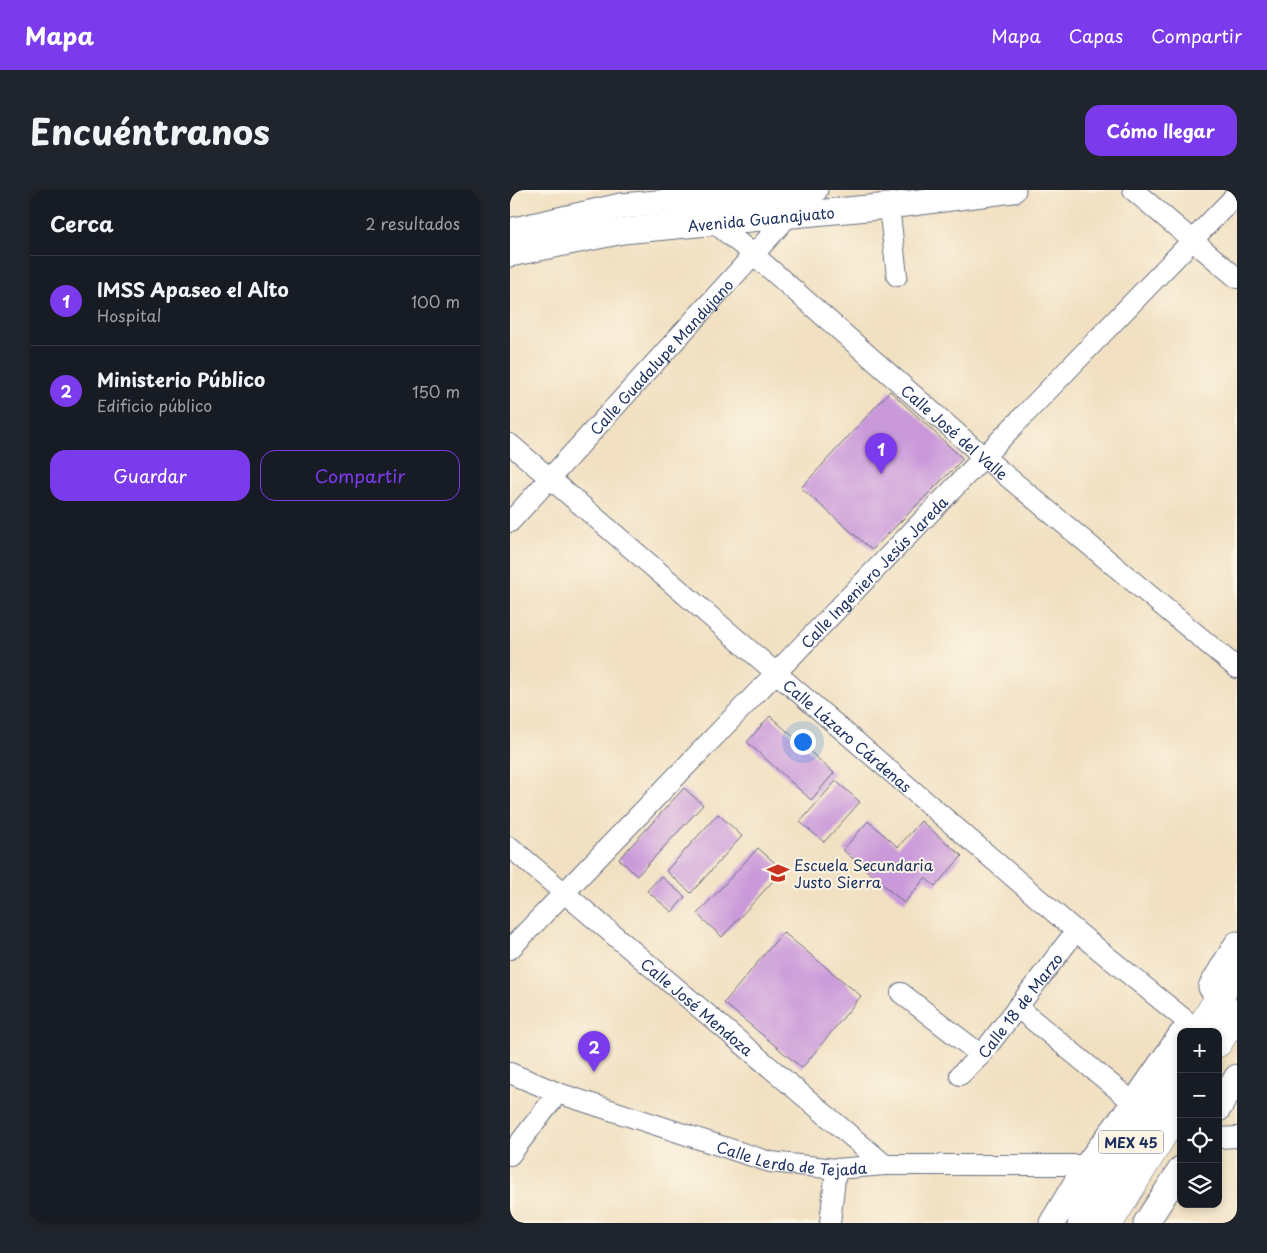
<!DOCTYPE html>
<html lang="es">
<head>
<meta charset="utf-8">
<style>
  body { margin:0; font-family:"Playpen Sans",sans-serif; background:#20242c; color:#f1f3f6 }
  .controls { position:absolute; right:15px; bottom:15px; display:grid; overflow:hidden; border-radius:10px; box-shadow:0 2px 8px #0003 }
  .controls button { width:45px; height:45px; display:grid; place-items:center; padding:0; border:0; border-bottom:1px solid #363941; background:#171b24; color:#f1f3f6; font:25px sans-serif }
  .you { position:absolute; left:292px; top:551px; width:18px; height:18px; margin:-12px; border:4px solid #fff; border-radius:50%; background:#1a73e8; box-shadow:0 0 0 8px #1a73e833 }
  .badge { display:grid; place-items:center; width:32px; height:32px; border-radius:50%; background:#7c3aed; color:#fff; font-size:16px; font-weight:700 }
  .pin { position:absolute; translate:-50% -41px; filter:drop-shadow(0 1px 2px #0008) }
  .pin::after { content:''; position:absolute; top:26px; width:18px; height:15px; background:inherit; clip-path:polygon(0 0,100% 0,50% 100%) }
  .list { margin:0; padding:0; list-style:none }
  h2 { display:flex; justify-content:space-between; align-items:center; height:65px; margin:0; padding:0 20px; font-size:21px }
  h2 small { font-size:16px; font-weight:400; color:#9ea1a6 }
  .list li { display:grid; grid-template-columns:32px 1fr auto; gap:15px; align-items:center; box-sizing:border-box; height:90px; padding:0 20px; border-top:1px solid #363941 }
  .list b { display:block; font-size:19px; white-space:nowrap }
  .list p { margin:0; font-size:16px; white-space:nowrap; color:#9ea1a6 }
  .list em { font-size:16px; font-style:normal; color:#9ea1a6 }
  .actions { display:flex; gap:10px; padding:15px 20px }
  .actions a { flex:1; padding:11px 0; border:1px solid #7c3aed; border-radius:15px; text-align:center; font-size:18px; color:#7c3aed }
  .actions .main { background:#7c3aed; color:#fff }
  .icon { flex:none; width:28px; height:28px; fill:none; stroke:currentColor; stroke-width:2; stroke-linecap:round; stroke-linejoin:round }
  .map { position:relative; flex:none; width:727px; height:1033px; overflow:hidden; border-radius:15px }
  header { display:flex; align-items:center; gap:30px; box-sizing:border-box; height:70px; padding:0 25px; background:#7c3aed; color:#fff }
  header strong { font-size:24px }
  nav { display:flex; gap:28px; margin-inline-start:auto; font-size:18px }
  .intro { display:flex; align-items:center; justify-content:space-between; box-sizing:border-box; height:120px; padding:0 30px }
  h1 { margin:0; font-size:35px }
  .button { padding:12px 22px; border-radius:15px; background:#7c3aed; color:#fff; font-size:18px; font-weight:700 }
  main { display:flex; gap:30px; padding:0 30px }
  aside { flex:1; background:#171b24; border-radius:15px; box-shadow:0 2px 8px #0003 }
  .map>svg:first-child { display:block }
  .building { fill:#ca99da }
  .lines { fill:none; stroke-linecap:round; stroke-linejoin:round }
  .minor-casing { stroke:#666d81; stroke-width:22 }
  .tertiary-casing { stroke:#666d81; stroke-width:27 }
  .trunk-casing { stroke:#666d81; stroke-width:29 }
  .minor { stroke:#fff; stroke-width:20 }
  .tertiary { stroke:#fff; stroke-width:25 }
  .trunk { stroke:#fff; stroke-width:28 }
  .labels { text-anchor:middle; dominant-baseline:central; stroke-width:4; stroke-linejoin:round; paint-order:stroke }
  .shield { fill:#fcf5e5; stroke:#5e6a86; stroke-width:1 }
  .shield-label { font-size:14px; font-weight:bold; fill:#1b2f5e }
  .street-label { font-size:15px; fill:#1b2f5e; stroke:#fcf5e5 }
  .poi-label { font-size:15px; fill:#1b2f5e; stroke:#fcf5e5; text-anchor:start }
</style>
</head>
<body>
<header>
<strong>Mapa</strong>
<nav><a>Mapa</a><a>Capas</a><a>Compartir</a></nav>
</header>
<div class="intro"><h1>Encuéntranos</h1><a class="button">Cómo llegar</a></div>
<main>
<aside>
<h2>Cerca<small>2 resultados</small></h2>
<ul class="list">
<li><span class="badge">1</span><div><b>IMSS Apaseo el Alto</b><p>Hospital</p></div><em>100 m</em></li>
<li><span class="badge">2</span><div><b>Ministerio Público</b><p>Edificio público</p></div><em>150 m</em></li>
</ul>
<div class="actions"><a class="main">Guardar</a><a>Compartir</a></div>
</aside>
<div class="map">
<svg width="727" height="1033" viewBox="0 0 727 1033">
  <rect width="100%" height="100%" fill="#fcf5e5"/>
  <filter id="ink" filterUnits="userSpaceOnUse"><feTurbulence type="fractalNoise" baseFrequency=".02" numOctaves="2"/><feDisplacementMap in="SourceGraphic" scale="10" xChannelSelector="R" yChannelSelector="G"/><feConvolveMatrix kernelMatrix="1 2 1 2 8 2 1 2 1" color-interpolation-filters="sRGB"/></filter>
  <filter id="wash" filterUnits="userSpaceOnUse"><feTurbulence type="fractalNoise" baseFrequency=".0096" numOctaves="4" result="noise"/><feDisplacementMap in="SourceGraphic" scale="20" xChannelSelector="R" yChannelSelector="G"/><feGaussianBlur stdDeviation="1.12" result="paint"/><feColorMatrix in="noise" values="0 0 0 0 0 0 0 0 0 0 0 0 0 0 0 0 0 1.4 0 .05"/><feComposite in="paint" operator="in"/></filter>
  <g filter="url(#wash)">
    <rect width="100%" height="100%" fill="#f1e0c1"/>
    <g id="blocks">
      <!-- building -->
      <path class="building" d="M380,201L453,269L362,360L291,298Z
        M260,526L324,583L301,610L237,552Z
        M326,591L350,612L314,652L290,632Z
        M174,598L193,615L127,686L109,669Z
        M208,624L232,646L181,703L156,681Z
        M358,631L388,657L411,631L452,666L425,696L415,688L394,713L333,660Z
        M248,658L273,680L212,747L187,724Z
        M151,686L175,707L162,722L137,701Z
        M273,742L351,806L292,878L214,813Z"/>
    </g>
  </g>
  <g filter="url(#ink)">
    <use href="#blocks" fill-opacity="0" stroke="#666d81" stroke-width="1"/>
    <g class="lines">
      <!-- minor casing -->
      <g class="minor-casing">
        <g id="minor">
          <path d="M623,0L727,88"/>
          <path d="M379,16L387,86"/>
          <path id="s1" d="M197,27L243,64L475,268L727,478"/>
          <path id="s2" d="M0,254L566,741L679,833"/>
          <path id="s3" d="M0,332L285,19"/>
          <path id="s4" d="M0,657L375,975"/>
          <path id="s5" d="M0,759L727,4"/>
          <path d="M391,803L471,865"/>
          <path d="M507,817L624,913"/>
          <path id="s6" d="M0,883L48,903L260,972L326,979L375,975H577"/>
          <path id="s7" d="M450,885L471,865L566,741"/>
          <path d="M708,948L727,947"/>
          <path d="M0,965L48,903"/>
          <path d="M320,1033L326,979"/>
        </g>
      </g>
      <!-- tertiary casing -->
      <g class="tertiary-casing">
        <g id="tertiary">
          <path d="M0,41L111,16L305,0"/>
          <path id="s8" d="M0,64L113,41L379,16L503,0"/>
          <path d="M701,797L727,754"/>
          <path d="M708,919L727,887"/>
          <path d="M542,1033L577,975L624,913L671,845"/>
          <path d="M636,1033L671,979"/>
        </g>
      </g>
      <!-- trunk casing -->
      <g class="trunk-casing">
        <path id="trunk" d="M688,842L727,778
          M708,853L727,823
          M572,1033L671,870
          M599,1033L671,915"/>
      </g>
      <!-- minor -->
      <use href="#minor" class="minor"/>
      <!-- tertiary -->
      <use href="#tertiary" class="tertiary"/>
      <!-- trunk -->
      <use href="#trunk" class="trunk"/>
    </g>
  </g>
  <!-- icons -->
  <defs>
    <g id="school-bare" transform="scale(1.725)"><path d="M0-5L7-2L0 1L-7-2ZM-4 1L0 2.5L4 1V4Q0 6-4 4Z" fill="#c8321e" stroke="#fcf5e5" stroke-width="2.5" paint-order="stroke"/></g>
  </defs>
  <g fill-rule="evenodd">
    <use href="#school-bare" x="268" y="683"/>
  </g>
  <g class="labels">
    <!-- shield labels -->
    <rect class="shield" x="588.5" y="940.5" width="65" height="23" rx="4"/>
    <g class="shield-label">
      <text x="621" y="952">MEX 45</text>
    </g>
    <!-- street labels -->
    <g class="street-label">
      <text stroke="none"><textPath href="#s8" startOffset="254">Avenida Guanajuato</textPath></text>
      <text stroke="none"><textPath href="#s3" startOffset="224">Calle Guadalupe Mandujano</textPath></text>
      <text stroke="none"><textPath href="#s1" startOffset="328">Calle José del Valle</textPath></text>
      <text stroke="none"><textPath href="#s5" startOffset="524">Calle Ingeniero Jesús Jareda</textPath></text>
      <text stroke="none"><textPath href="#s2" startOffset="446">Calle Lázaro Cárdenas</textPath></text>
      <text stroke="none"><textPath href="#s7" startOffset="92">Calle 18 de Marzo</textPath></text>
      <text stroke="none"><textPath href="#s4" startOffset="246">Calle José Mendoza</textPath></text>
      <text stroke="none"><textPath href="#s6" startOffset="296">Calle Lerdo de Tejada</textPath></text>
    </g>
    <!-- poi labels -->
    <g class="poi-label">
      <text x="284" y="674">Escuela Secundaria<tspan x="284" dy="17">Justo Sierra</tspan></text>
    </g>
  </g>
</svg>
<div class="controls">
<button>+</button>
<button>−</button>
<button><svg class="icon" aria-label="locate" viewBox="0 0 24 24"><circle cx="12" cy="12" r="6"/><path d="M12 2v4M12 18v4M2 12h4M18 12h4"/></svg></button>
<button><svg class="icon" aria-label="layers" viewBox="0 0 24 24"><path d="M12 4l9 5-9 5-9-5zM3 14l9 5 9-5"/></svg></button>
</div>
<div class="you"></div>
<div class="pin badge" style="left:371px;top:284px">1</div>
<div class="pin badge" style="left:84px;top:882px">2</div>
</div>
</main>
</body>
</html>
